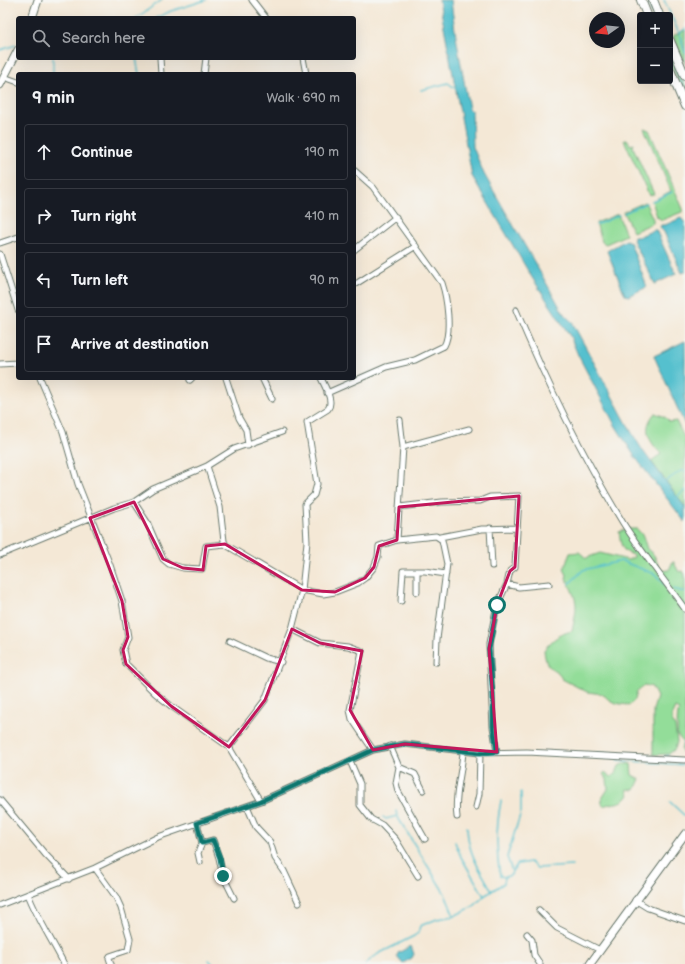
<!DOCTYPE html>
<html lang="en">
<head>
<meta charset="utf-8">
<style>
  body { margin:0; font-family:"Balsamiq Sans",sans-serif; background:#242831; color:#f1f3f6 }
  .controls { position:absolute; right:12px; top:12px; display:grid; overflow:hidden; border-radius:4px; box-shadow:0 4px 16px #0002 }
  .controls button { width:36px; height:36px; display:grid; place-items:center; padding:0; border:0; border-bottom:1px solid #363941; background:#171b24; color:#f1f3f6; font:20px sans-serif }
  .compass { position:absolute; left:589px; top:12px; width:36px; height:36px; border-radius:50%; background:#171b24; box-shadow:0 4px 16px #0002; rotate:255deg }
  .stop { position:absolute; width:12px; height:12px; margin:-9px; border:3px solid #0f766e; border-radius:50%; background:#fff }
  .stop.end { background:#0f766e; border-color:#fff; box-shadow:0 1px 4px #0008 }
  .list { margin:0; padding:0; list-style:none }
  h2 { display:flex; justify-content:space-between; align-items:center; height:52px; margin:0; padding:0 16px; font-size:17px }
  h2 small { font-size:13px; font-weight:400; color:#9ea1a6 }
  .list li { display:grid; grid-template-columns:26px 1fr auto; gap:12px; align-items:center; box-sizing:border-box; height:56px; margin:0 8px 8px; padding:0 8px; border:1px solid #363941; border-radius:4px }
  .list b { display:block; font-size:15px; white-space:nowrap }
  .list em { font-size:13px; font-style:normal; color:#9ea1a6 }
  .icon { flex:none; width:22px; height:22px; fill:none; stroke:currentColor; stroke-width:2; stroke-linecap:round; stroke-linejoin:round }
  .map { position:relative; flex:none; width:685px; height:964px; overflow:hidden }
  .search { position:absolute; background:#171b24; box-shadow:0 4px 16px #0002; left:16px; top:16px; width:340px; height:44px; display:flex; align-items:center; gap:10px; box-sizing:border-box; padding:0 14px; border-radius:4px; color:#9ea1a6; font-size:15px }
  .panel { position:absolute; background:#171b24; box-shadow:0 4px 16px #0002; left:16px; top:72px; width:340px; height:308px; border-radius:4px }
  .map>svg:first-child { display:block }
  .green { fill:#93dd99; stroke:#598d66 }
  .water { fill:#54c0ce; stroke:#3a7e81 }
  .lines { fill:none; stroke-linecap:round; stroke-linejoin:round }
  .stream { stroke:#54c0ce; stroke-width:1.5 }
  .minor-casing { stroke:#6a796d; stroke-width:7 }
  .major-casing { stroke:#6a796d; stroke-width:9 }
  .highway-casing { stroke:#6a796d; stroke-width:10 }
  .minor { stroke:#fff; stroke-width:5 }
  .major { stroke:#fff; stroke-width:7 }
  .highway { stroke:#fff; stroke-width:8 }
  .route { stroke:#0f766e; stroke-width:5 }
  .marked { fill:none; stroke:#c2185b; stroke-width:3; stroke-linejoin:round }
</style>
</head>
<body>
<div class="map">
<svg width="685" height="964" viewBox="0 0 685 964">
  <rect width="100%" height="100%" fill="#f6f6f2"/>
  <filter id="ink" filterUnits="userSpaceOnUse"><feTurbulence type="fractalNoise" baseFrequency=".025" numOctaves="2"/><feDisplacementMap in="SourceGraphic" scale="8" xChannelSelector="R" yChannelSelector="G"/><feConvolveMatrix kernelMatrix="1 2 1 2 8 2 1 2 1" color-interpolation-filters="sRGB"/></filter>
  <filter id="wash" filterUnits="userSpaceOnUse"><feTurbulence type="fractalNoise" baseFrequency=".012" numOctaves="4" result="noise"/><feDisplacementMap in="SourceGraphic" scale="16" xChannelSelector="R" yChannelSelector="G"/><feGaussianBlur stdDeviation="0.9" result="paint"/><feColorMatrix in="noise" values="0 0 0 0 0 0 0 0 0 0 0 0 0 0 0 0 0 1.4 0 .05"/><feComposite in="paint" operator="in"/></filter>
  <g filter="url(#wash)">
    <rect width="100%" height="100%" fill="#f4e8d6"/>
    <!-- green -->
    <path class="green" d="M685,30V64L673,36Z
      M670,50L685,85V98L670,63Z
      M644,128L649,130L683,209L682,212L662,220L657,217L652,201L671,191Z
      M624,140H628L630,145L634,144L633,147L654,194L649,195Z
      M645,202L653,219V223L633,232L623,212Z
      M618,214L626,235L606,244L602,242L596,223Z
      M655,413L665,417L670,422L676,421L685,439V507L651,461L661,454C649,441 641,429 655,413Z
      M627,529H637L643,536L647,549L654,555L659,567L663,571L669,570L673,561L679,572L683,571L685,575V757L681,750L683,742L677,735C678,726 676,718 679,710L675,708L672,715V721L675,726L677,742L675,749L669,754L653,755V710L657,697L652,687L645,685L637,691L635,700L629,705C618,704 610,703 603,694L587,692L562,679L557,671C546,668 545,659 544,650C553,639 559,634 572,631C578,604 578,602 566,578L567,575L564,569L570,553L579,552L586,558L600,553L628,560L634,557V555C621,552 621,545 619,532Z
      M625,763L631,764L632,775L640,779L635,790L627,789L629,795C623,805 613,802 603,806L601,800L608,789L607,779L603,774L605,772L611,777L616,773L619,766Z"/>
    <!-- water -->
    <path class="water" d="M439,0H451C455,37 463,73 469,109L472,111L473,147L484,174L564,314L572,322L632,433L643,451L685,507V522L635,457L615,425L578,355L570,336L531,276L472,176Z
      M681,218L685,223V272L682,273L664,232L660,228L661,225H665Z
      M654,230H656L676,274L655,284L633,240L634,237H638Z
      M626,240L630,242L647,287L628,296L625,295L607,251Z
      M685,341V425L654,356Z
      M411,946L414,954L412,958L403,963L397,956L398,953Z"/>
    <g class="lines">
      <!-- stream -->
      <path class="stream" d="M647,0L653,15
        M664,0L679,33L685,53
        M136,18L162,0
        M156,18L171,11L206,0
        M679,33L685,29
        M0,50L16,45
        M670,55L685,91
        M136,58L139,74
        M53,74V58
        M421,90L448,83L456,89
        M652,201L672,192
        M624,213L646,203
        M596,225L619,215
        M666,481L682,470L685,472
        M676,498L685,490
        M569,584L583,570L621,561L655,574L664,584
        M673,589L685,592
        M683,742L685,754
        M598,753L632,755
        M636,755H644
        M664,757L668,756
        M617,760L685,765
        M501,801C496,826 496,852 500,876L505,877
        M670,802L685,816
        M396,811L397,816L445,894L454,916
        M383,817L386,819L397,816
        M467,827C468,854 479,868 492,891
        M455,842L461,857L484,896
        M512,871L507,857L521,812V792
        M209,960L213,964
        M365,964L378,954L414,936L418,933L420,926L437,919L454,916L474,906L484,896L504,883L505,877L511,875L512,871L518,864L530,862L537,868L572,866"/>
    </g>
  </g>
  <g filter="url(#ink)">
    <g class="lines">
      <!-- minor casing -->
      <g class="minor-casing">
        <path id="minor" d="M252,0L266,18
          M160,58L161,74
          M303,58L306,74
          M204,74L206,58
          M4,77L18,82
          M0,243L18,237
          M354,250L396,217
          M0,254L18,310
          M354,285L416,246
          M516,310C547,383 582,455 623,523C642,553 665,581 685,609
          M0,364L18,363
          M40,378L63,432L78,484L110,565L122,601L128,637L123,650L126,664L155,693L171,706L229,747L261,801
          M226,378L239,418L246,430L248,445
          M262,378L272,399
          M190,380L192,378
          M327,393L386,367L415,360L444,346C452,332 447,298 442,283L373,187L354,170
          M403,447L469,429
          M207,466L234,449L282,432
          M134,502L147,522L163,559L169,564L183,568L202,569L206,546L225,544
          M399,507L442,502L480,501L490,497L519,496L515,567L510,571L507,584L497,605L489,644L493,727L497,752
          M490,528L492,566
          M440,537L482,529L516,528
          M397,540L436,536L442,540L447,564L437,639L436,662
          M0,555L114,508L134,502L153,489L207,466L220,507L224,541L226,545L302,590L323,594L335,592L358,583L365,578L374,567L378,557L379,546L397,540L403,447L400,420
          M507,584L519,587L549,584
          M417,592V571
          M401,601L403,571H425L446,574
          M292,629L320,643L348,646L362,651L350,710L352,719L373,750
          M230,641L266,658L281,662
          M390,746L399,767L415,774L423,790
          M229,747L265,700L292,629L302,590L307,542L305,504L314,495L317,484L307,422L328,409C334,401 325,387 321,378
          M350,761L360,784V805L371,819L382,825L396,840L418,876
          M399,767L396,783L398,791L425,839
          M0,800L45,854L69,879
          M247,806L256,827L270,842L275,858L284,871L299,903
          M476,807L479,794L480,753
          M457,817C454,795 462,773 463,751
          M197,823L202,843L213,840L219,858L223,876L234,898
          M200,862L198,853L202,843
          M95,868L116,897L121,908L130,939L128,950L110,956L109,958L111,964
          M28,894C37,918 52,940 64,964
          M635,900L648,908L685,921
          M0,905L95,868L158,837L261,801L373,750L405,744L480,753L527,752L685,760
          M539,910L557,928L600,950
          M527,934L532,940L534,955L540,964"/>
      </g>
      <!-- major casing -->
      <g class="major-casing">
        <path id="major" d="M32,18L38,0
          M0,85L18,50
          M590,964L685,834"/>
      </g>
      <!-- highway casing -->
      <g class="highway-casing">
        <path id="highway" d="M641,0L647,15
          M653,0L659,15
          M670,41L685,76
          M670,70L685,106"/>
      </g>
      <!-- minor -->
      <use href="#minor" class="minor"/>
      <!-- major -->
      <use href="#major" class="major"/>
      <!-- highway -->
      <use href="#highway" class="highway"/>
    </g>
  </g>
  <g class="lines" filter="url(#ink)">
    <!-- route -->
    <path class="route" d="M223,876L220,858L213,840L202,843L197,823L261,801L373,750L405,744L480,753L497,752L493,726V695L489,649L497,605"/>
  </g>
  <!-- marked area -->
  <path class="marked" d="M519,496L515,567L510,571L497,605L489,649L497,752L405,744L373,750L350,710L362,651L320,643L292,629L265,700L229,747L171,706L126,664L123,650L128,637L122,601L90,518L134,502L163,559L183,568L203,570L206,546L225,544L302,590L335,592L365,578L374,567L379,546L397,540L399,507Z"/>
</svg>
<div class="controls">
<button>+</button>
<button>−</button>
</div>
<svg class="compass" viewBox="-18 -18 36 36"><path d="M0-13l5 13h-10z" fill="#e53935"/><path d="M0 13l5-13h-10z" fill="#9ea1a6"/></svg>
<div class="stop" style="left:497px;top:605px"></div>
<div class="stop end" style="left:223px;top:876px"></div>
<div class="search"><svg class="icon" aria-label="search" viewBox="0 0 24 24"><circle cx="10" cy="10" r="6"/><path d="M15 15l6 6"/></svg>Search here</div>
<section class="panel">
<h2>9 min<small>Walk · 690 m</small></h2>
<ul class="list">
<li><svg class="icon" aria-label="ahead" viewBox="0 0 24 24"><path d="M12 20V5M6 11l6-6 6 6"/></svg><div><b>Continue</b></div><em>190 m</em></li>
<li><svg class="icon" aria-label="right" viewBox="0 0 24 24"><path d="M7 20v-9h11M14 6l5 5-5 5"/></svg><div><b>Turn right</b></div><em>410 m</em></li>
<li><svg class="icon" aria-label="left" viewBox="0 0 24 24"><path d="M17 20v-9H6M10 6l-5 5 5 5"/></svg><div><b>Turn left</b></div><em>90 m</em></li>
<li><svg class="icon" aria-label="arrive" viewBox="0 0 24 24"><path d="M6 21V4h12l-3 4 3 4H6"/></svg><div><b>Arrive at destination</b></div></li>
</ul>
</section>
</div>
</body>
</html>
